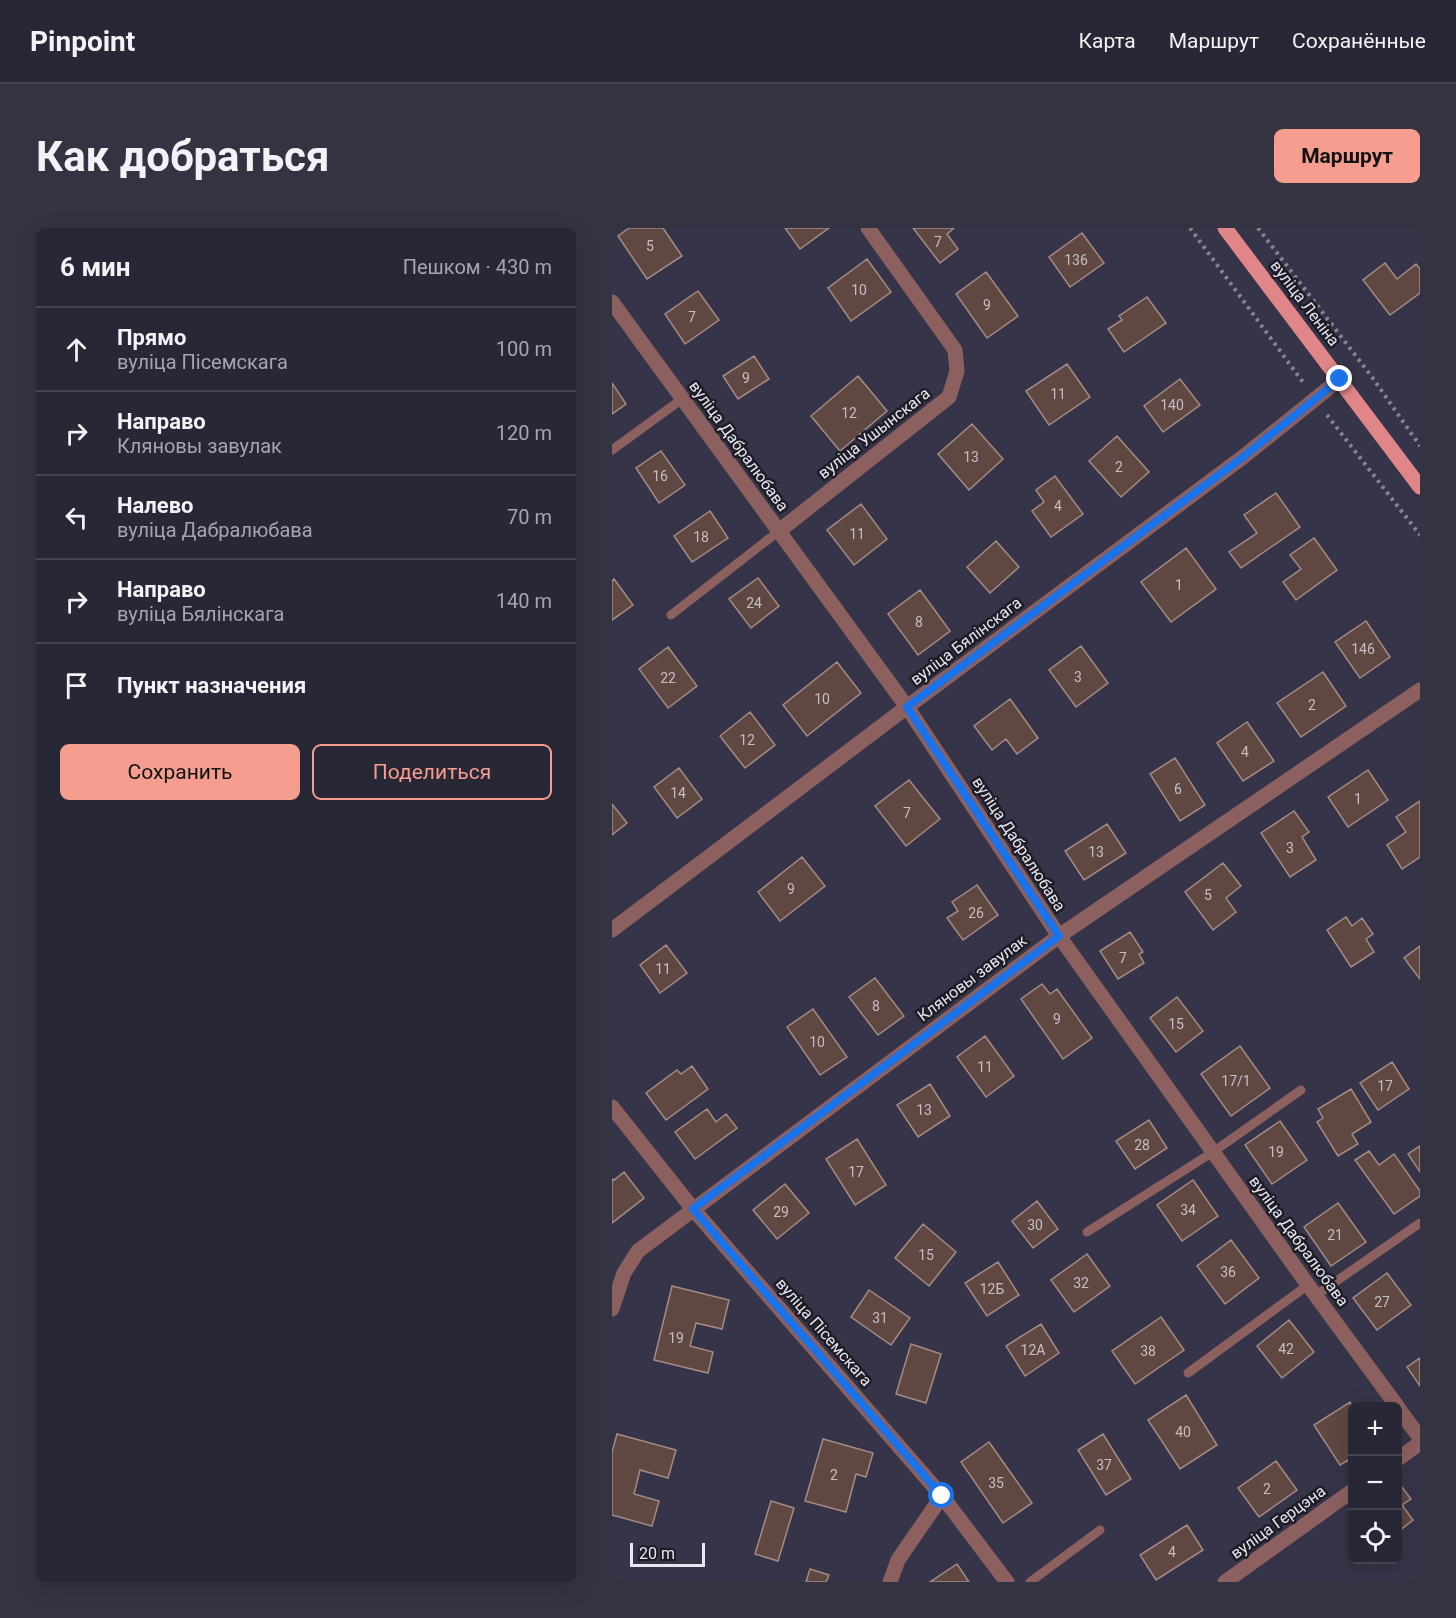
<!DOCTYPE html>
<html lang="ru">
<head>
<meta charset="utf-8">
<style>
  body { margin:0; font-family:Roboto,sans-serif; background:#343342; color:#f1f3f6 }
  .controls { position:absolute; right:18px; bottom:18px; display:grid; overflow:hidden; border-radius:9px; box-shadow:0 6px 24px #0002 }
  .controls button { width:54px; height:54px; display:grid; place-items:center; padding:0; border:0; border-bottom:2px solid #444451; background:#282736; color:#f1f3f6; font:30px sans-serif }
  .scale { position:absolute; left:18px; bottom:15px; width:75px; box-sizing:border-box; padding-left:6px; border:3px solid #e7e6f2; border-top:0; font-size:16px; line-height:21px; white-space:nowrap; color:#e7e6f2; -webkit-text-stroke:4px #1e1d26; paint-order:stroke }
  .stop { position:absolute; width:18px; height:18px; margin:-14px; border:4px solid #1a73e8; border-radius:50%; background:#fff }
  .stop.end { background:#1a73e8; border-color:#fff; box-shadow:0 2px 6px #0008 }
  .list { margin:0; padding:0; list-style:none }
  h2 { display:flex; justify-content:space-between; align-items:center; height:78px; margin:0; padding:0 24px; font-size:26px }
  h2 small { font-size:20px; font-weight:400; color:#a5a5ad }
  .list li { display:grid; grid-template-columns:39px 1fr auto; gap:18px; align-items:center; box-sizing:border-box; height:84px; padding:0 24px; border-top:2px solid #444451 }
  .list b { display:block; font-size:22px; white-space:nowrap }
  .list p { margin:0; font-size:20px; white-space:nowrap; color:#a5a5ad }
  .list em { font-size:20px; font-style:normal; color:#a5a5ad }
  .actions { display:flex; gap:12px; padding:18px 24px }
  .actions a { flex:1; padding:14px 0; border:2px solid #f59d8f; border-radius:9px; text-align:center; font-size:21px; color:#f59d8f }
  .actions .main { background:#f59d8f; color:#111 }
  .icon { flex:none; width:33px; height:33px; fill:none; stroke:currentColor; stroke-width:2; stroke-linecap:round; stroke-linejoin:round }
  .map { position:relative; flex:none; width:808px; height:1354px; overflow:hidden; border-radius:9px }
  header { display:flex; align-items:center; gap:36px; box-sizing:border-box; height:84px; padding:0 30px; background:#282736; border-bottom:2px solid #444451 }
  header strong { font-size:28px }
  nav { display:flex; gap:33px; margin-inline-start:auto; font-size:21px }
  .intro { display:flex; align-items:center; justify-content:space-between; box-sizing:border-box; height:144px; padding:0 36px }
  h1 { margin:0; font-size:42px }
  .button { padding:15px 27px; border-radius:9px; background:#f59d8f; color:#111; font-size:21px; font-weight:700 }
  main { display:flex; gap:36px; padding:0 36px }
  aside { flex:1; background:#282736; border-radius:9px; box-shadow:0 6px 24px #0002 }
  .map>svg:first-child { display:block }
  .building { fill:#5f4742; stroke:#a68b85; stroke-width:1.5 }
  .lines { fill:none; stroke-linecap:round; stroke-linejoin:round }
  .path { stroke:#868595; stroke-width:4; stroke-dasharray:3 4.5; stroke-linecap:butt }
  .service { stroke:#8d6060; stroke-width:9 }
  .minor { stroke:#8d6060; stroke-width:15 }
  .primary { stroke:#e18688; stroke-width:15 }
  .route { stroke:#1a73e8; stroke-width:8 }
  .labels { text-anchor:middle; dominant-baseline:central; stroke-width:5; stroke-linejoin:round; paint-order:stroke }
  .number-label { font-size:14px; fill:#c5bec6 }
  .street-label { font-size:16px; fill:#e7e6f2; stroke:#1e1d26 }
</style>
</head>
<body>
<header>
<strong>Pinpoint</strong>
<nav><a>Карта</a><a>Маршрут</a><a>Сохранённые</a></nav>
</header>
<div class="intro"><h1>Как добраться</h1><a class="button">Маршрут</a></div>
<main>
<aside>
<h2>6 мин<small>Пешком · 430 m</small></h2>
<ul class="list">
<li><svg class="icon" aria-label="ahead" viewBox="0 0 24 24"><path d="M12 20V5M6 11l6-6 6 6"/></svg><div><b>Прямо</b><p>вуліца Пісемскага</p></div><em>100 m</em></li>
<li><svg class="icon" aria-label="right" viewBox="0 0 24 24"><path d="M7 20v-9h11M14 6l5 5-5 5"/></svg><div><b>Направо</b><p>Кляновы завулак</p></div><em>120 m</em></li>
<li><svg class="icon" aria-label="left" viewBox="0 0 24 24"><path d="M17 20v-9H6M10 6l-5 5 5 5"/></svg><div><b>Налево</b><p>вуліца Дабралюбава</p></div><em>70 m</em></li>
<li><svg class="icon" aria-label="right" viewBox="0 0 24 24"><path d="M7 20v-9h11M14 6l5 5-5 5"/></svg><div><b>Направо</b><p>вуліца Бялінскага</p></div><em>140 m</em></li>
<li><svg class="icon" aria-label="arrive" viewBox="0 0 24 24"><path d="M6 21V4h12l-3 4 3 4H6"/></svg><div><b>Пункт назначения</b></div></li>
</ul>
<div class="actions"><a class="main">Сохранить</a><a>Поделиться</a></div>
</aside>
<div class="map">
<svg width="808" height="1354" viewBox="0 0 808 1354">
  <rect width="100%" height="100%" fill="#363448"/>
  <!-- building -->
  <path class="building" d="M17,0H51L70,28L35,51L6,8Z
    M173,0H217L188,21Z
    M301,0H342L335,6L346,21L328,35Z
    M470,5L492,35L458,59L437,29Z
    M255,31L279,64L239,93L216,60Z
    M773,35L785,51L804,36L808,41V65L778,87L751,52Z
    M374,44L406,88L375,110L344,66Z
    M86,63L107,92L73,116L53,86Z
    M535,69L554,95L512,124L496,101L510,92L507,88Z
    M142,128L157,151L126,171L111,148Z
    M455,136L478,169L437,197L414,163Z
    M246,148L275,183L228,223L199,188Z
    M568,151L588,177L551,204L532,178Z
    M0,155L14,176L0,186Z
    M360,196L391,231L357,262L326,226Z
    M505,208L537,244L509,269L477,233Z
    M49,223L73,257L47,275L24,240Z
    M443,248L471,286L439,309L420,283L432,274L424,262Z
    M664,265L688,299L629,340L617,324L645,305L632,287Z
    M249,276L275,311L242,337L215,302Z
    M98,283L116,310L80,334L62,308Z
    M702,310L725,342L684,372L671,354L689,341L678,327Z
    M384,313L407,339L378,365L355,339Z
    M574,320L604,361L559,394L529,354Z
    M146,350L167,378L139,400L117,371Z
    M2,351L21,377L0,392V353Z
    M308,362L338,403L306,427L276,386Z
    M754,393L778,429L748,450L723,414Z
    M469,418L496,455L464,479L437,442Z
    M56,419L85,458L56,480L27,441Z
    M225,434L249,465L195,508L171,477Z
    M711,444L734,478L689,509L665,475Z
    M398,471L426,510L405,526L394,511L380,522L362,498Z
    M138,484L163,517L133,540L108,508Z
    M635,494L662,533L631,553L605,515Z
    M563,530L593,577L568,593L538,546Z
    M67,540L90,571L65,590L42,559Z
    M756,542L776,572L736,599L716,569Z
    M297,552L328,591L294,618L263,578Z
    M808,573V629L790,641L775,617L794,604L784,589Z
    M0,576L15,595L0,607Z
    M682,583L697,604L690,609L704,632L678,649L649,605Z
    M495,596L514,625L472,652L453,623Z
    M190,629L213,658L168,693L146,664Z
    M611,635L629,658L614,670L624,684L601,702L573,664Z
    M365,657L386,687L351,712L335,690L346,683L340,674Z
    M734,689L740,698L750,690L761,706L754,711L762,724L739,739L715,702Z
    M518,704L531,724L527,726L532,735L506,751L488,723Z
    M54,717L75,745L48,765L28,737Z
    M808,718V751L792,730Z
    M263,750L292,788L266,807L237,769Z
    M430,756L438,766L445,761L480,810L451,831L409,771Z
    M565,769L591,803L564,824L538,790Z
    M201,781L235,829L208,847L175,799Z
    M373,808L402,848L374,869L345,829Z
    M628,818L658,860L619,888L589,846Z
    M780,834L797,861L766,882L748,855Z
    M80,838L96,861L54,892L34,865L65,842L69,846Z
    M318,856L338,888L306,909L285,877Z
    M739,861L759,894L740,906L746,916L726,928L705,894L711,890L706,881Z
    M95,881L104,894L114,886L125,900L83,931L63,904Z
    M537,892L555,920L523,941L504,913Z
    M668,893L695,932L660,956L633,917Z
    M245,911L274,957L243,977L214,931Z
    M808,918V944L796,926Z
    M757,923L767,937L782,926L808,963V968L782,986L743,932Z
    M12,944L32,970L0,995V951L2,952Z
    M581,952L606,988L570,1013L545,977Z
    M173,956L197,985L165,1011L141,982Z
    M425,973L446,1001L421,1020L400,993Z
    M726,975L754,1014L719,1038L692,999Z
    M311,996L344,1024L317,1058L283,1030Z
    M619,1012L647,1050L613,1076L585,1038Z
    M475,1026L498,1058L462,1084L439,1052Z
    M386,1034L407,1067L375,1088L353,1055Z
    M775,1045L799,1077L765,1102L741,1070Z
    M60,1058L117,1072L110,1101L84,1095L78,1118L101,1124L96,1145L42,1132Z
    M257,1062L298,1090L279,1117L239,1089Z
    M549,1089L572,1122L523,1156L500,1123Z
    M677,1092L702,1124L670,1150L645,1118Z
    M429,1096L447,1125L413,1148L394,1118Z
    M299,1116L329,1126L314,1175L284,1166Z
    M808,1130V1158L795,1139Z
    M574,1167L605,1217L568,1241L536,1192Z
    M738,1174L740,1179V1230L728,1237L702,1197Z
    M5,1206L64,1222L56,1250L28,1242L22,1266L47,1273L40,1298L0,1287V1224Z
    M491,1206L519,1251L494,1267L466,1222Z
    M211,1211L261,1225L254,1249L244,1246L234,1284L193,1273Z
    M377,1214L420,1275L391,1295L349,1234Z
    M664,1233L685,1262L647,1289L626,1260Z
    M786,1254L799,1271L790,1277L801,1292L786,1304Z
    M159,1273L182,1280L166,1333L143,1326Z
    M575,1297L591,1322L544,1352L528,1327Z
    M345,1336L357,1354H318Z
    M198,1341L217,1347L214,1354H194Z"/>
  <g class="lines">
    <!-- path -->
    <path class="path" d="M578,0L693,157
      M646,0L760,149L808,218
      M715,187L808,307"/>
    <!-- service -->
    <path class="service" d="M0,222L70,171
      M59,387L167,303
      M475,1004L601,924L689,862
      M703,1068L808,995
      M576,1145L696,1057
      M418,1354L488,1302"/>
    <!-- minor -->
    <path class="minor" d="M0,74L295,479L447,708L696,1057L785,1178
      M167,303L337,169L345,143L343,122L256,0
      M0,702L295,479L631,229L728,151
      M0,879L81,981L330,1268L395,1354
      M0,1081L12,1045L26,1023L447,708L808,462
      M786,1180L808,1210
      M786,1231L808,1215
      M278,1354L286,1332L330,1268
      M613,1354L740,1263"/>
    <!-- primary -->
    <path class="primary" d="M613,0L808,259"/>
  </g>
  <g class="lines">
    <!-- route -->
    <path class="route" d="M330,1268L81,981L447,708L295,479L631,229L728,151"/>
  </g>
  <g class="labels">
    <!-- number labels -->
    <g class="number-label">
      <text x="326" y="14">7</text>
      <text x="38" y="18">5</text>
      <text x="464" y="32">136</text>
      <text x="247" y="62">10</text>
      <text x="375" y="77">9</text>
      <text x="80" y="89">7</text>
      <text x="134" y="150">9</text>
      <text x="446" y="166">11</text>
      <text x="560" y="177">140</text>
      <text x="237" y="185">12</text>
      <text x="359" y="229">13</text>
      <text x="507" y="239">2</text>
      <text x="48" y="248">16</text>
      <text x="446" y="278">4</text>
      <text x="245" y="306">11</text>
      <text x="89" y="309">18</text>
      <text x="567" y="357">1</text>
      <text x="142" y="375">24</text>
      <text x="307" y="394">8</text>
      <text x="751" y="421">146</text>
      <text x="466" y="449">3</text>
      <text x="56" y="450">22</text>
      <text x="210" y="471">10</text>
      <text x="700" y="477">2</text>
      <text x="135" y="512">12</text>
      <text x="633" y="524">4</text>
      <text x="566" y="561">6</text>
      <text x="66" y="565">14</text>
      <text x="746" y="571">1</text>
      <text x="295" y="585">7</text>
      <text x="678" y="620">3</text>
      <text x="484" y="624">13</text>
      <text x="179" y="661">9</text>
      <text x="596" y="667">5</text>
      <text x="364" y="685">26</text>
      <text x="511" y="730">7</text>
      <text x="51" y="741">11</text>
      <text x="264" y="778">8</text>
      <text x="445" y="791">9</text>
      <text x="564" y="796">15</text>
      <text x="205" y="814">10</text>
      <text x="373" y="839">11</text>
      <text x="624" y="853">17/1</text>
      <text x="773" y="858">17</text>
      <text x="312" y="882">13</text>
      <text x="530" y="917">28</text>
      <text x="664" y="924">19</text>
      <text x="244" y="944">17</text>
      <text x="576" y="982">34</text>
      <text x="169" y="984">29</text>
      <text x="423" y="997">30</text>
      <text x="723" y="1007">21</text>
      <text x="314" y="1027">15</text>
      <text x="616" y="1044">36</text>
      <text x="469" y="1055">32</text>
      <text x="380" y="1061">12Б</text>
      <text x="770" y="1074">27</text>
      <text x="268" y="1090">31</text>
      <text x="64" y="1110">19</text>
      <text x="674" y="1121">42</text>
      <text x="421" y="1122">12А</text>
      <text x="536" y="1123">38</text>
      <text x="571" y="1204">40</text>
      <text x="492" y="1237">37</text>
      <text x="222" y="1247">2</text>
      <text x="384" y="1255">35</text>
      <text x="655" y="1261">2</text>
      <text x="560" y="1324">4</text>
    </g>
    <!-- street labels -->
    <g class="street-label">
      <text transform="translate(693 75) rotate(53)">вуліца Леніна</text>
      <text transform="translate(262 205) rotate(-38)">вуліца Ушынскага</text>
      <text transform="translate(127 218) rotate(54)">вуліца Дабралюбава</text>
      <text transform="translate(354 413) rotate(-37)">вуліца Бялінскага</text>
      <text transform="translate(407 616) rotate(57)">вуліца Дабралюбава</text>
      <text transform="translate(360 750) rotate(-37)">Кляновы завулак</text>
      <text transform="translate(687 1013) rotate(54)">вуліца Дабралюбава</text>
      <text transform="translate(212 1104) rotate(49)">вуліца Пісемскага</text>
      <text transform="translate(666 1294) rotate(-36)">вуліца Герцэна</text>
    </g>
  </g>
</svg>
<div class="controls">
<button>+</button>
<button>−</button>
<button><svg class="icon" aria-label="locate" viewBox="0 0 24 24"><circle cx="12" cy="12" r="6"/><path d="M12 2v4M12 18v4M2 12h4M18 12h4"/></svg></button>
</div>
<div class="scale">20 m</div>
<div class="stop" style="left:330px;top:1268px"></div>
<div class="stop end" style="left:728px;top:151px"></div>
</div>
</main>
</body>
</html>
